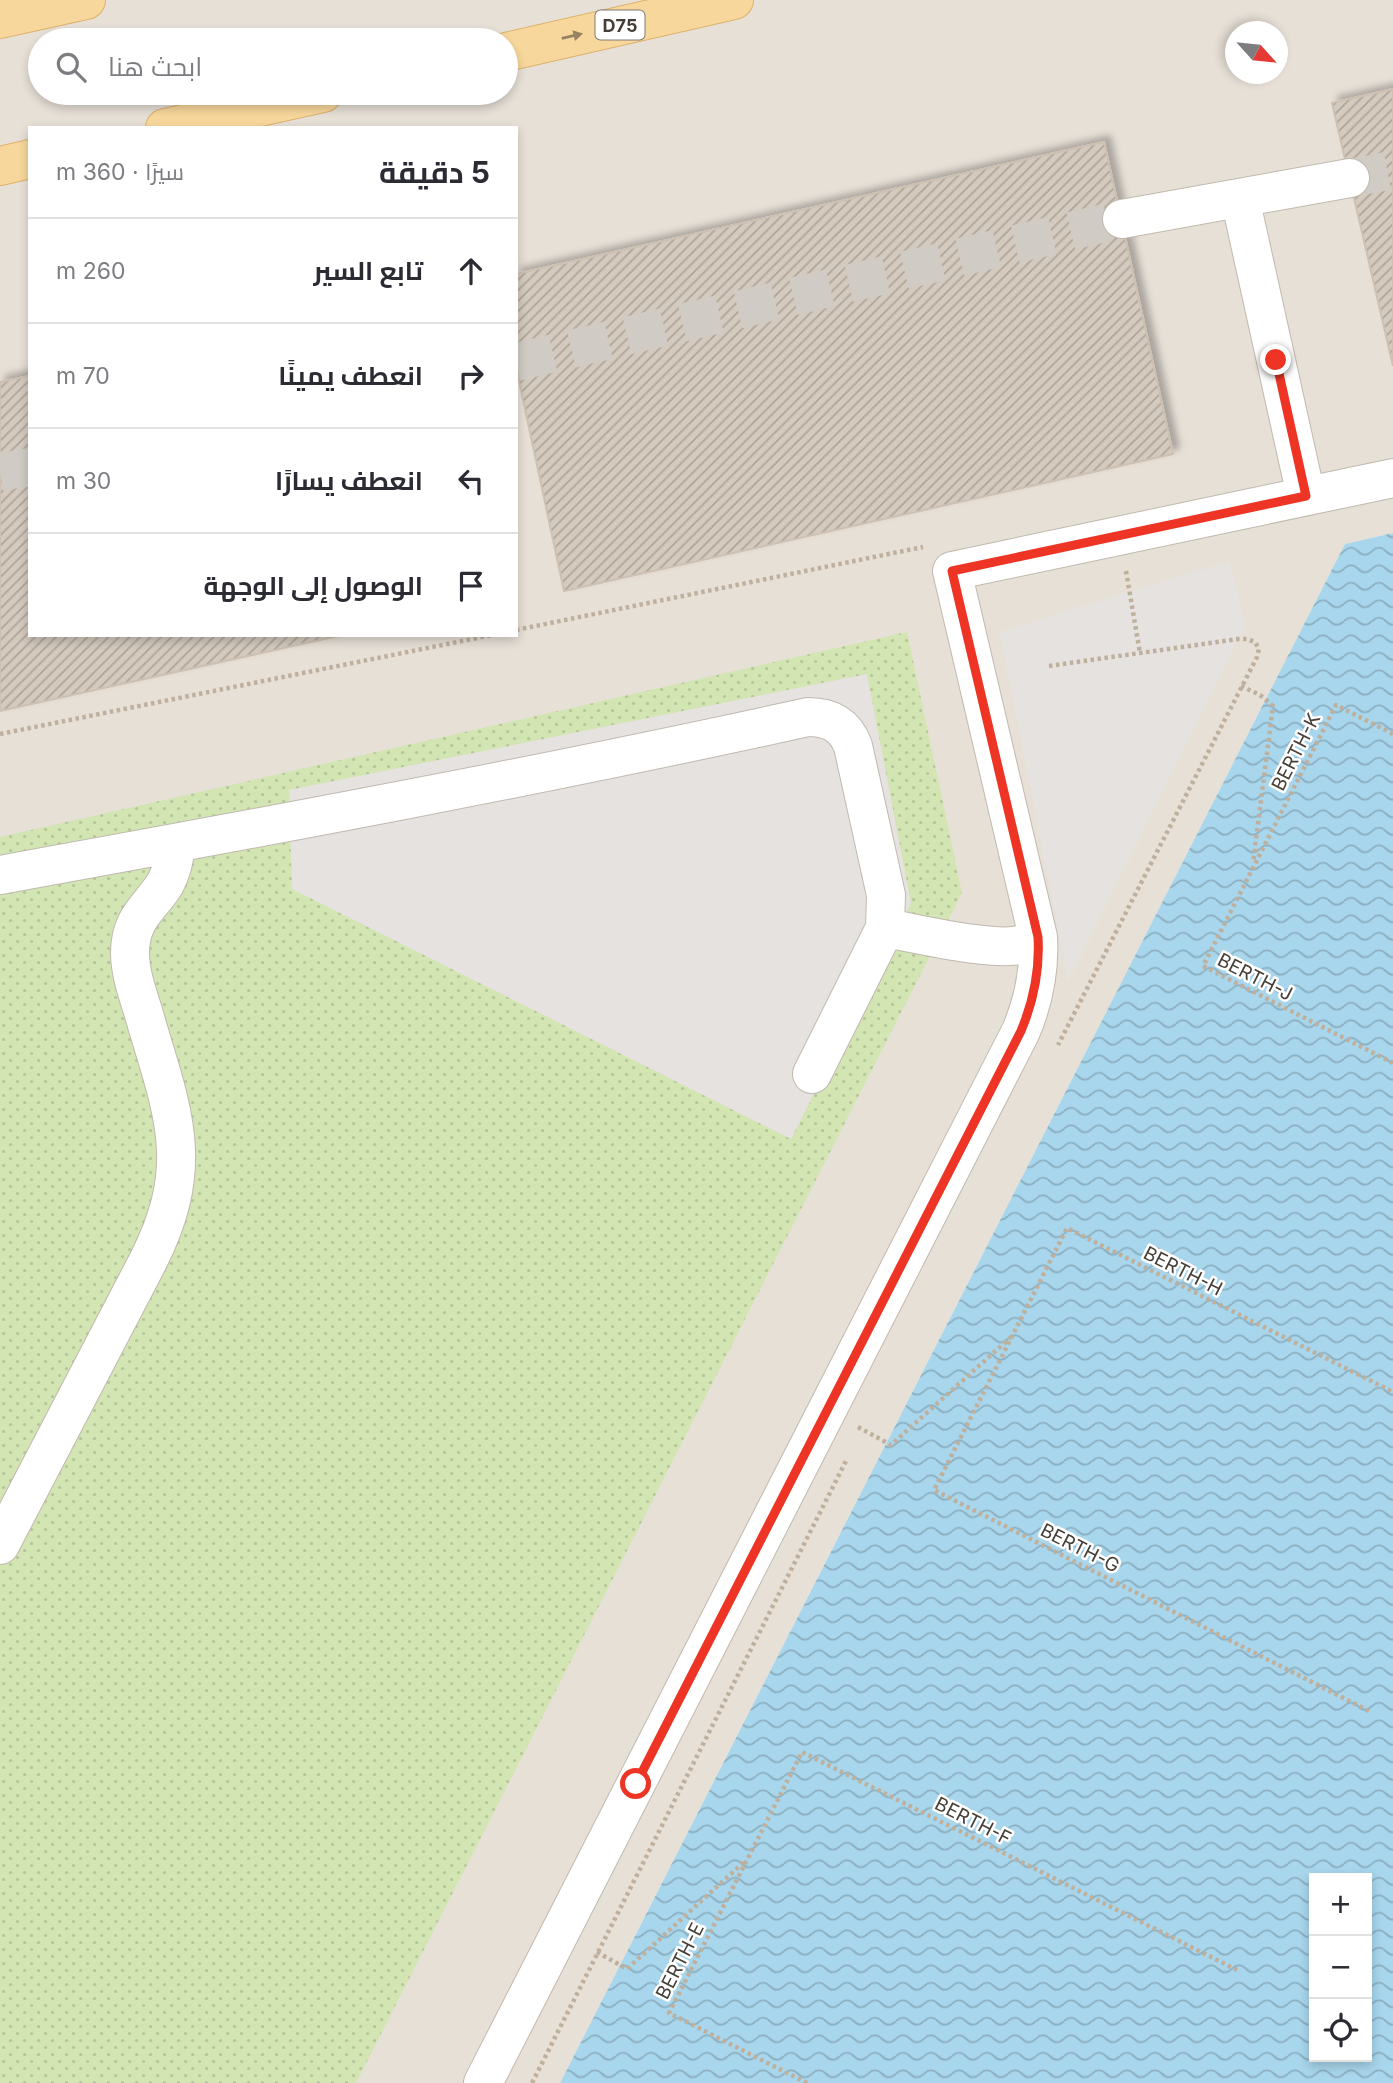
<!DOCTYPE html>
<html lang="ar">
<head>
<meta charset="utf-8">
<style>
  body { margin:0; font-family:Inter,Cairo,sans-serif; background:#f7f7f7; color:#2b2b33; direction:rtl }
  .controls { position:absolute; right:21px; bottom:21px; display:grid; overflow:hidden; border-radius:0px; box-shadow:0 4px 10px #0003 }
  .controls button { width:63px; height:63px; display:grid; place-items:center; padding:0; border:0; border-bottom:2px solid #e1e1e2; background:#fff; color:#2b2b33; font:35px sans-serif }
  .compass { position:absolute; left:1225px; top:21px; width:63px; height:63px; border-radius:50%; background:#fff; box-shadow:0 4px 10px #0003; rotate:117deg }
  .stop { position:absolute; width:21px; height:21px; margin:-16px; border:5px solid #ed3425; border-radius:50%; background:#fff }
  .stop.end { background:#ed3425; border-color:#fff; box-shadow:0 2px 7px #0008 }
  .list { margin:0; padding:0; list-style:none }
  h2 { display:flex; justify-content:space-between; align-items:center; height:91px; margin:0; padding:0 28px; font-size:30px }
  h2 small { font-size:23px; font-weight:400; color:#7c7c81 }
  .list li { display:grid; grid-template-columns:46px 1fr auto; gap:21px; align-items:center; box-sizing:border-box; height:105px; padding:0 28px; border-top:2px solid #e1e1e2 }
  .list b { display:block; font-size:26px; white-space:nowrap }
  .list em { font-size:23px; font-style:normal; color:#7c7c81 }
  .icon { flex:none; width:38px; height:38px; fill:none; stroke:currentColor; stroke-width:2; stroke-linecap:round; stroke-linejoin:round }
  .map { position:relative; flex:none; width:1393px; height:2083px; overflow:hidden; direction:ltr }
  .search { position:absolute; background:#fff; box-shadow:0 4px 10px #0003; left:28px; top:28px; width:490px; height:77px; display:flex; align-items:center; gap:18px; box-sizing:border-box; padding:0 24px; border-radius:38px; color:#7c7c81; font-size:26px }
  .panel { position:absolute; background:#fff; box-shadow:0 4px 10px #0003; left:28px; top:126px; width:490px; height:511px; border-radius:0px; direction:rtl }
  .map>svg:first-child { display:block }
  .residential { fill:#e7e0d7; fill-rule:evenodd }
  .grass { fill:url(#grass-dots) }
  .parking { fill:#e5e2e0 }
  .water { fill:url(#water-waves); fill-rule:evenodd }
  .building { fill:url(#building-hatch); stroke:#cec1b2; stroke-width:2; filter:url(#shadow) }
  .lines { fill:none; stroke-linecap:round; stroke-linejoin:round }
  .minor-tunnel { stroke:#d0ccc5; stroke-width:38; stroke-dasharray:38 19; stroke-linecap:butt }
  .minor-casing { stroke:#c1b9ae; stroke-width:40 }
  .major-casing { stroke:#ddb26d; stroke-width:40 }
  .path { stroke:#bfb09d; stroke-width:4.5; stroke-dasharray:3.5 3.5; stroke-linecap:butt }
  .minor { stroke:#fff; stroke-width:38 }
  .major { stroke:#f8d79c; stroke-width:38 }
  .oneway { fill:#968364 }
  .route { stroke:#ed3425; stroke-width:9 }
  .labels { text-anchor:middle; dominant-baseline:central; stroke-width:5; stroke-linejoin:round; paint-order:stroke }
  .shield { fill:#fff; stroke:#7e7973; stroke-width:2 }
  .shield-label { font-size:18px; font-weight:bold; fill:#463f37 }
  .street-label { font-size:19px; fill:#463f37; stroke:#fff }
</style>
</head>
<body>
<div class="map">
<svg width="1393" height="2083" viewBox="0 0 1393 2083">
  <defs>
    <pattern id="grass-dots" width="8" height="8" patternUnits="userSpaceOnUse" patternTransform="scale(1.75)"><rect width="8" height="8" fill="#d2e5b3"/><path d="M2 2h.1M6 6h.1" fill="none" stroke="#b6c69b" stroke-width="1.8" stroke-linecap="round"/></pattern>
    <pattern id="water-waves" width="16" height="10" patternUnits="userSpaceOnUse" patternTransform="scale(1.75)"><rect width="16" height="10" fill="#a8d6ec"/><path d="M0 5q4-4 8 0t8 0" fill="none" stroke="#8bafc0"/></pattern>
    <pattern id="building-hatch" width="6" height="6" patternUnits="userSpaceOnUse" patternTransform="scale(1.75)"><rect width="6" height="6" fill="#d4cabe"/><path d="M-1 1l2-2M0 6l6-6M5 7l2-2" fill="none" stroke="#aea59b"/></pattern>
    <filter id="shadow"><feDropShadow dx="6" dy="-6" stdDeviation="3.5" flood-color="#0004"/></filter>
  </defs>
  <rect width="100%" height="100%" fill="#f3efe8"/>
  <!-- residential -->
  <path class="residential" d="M0,0H1393V533L1345,544L560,2083H0ZM1236,32H1278V74H1236ZM40,40H506V93H40ZM30,128H516V635H30Z"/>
  <!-- grass -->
  <path class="grass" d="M907,632L962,893L356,2083H0V837Z"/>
  <!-- parking -->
  <path class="parking" d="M1230,561L1245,626L1068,982L1000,632Z
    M867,674L911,903L791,1139L292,889L289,790Z"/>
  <!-- water -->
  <path class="water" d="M1393,533V2083H560L1345,544ZM1314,1878H1367V2057H1314Z"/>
  <!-- building -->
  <path class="building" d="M1393,89V366L1332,103Z
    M1104,142L1173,454L564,591L516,367V274Z
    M30,376V635L338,636L0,711V382Z"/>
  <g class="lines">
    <!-- minor-tunnel -->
    <path class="minor-tunnel" d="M1350,178L1393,170
      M516,362L1122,219
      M0,472L30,467"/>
    <!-- minor casing -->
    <g class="minor-casing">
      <path id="minor" d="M1240,198L1306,496
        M1122,219L1350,178
        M0,875C270,826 540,776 808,717C830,717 845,725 853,746L886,895L885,928L812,1074
        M885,928C916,933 996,953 1023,944C1028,943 1033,939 1038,937
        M0,1545L148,1261C195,1168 175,1118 147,1025C141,1002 130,977 130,953C130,918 149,909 165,884C172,871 175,858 176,843
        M483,2083L1021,1031C1034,1000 1040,971 1038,937L952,571L1393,478"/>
    </g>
    <!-- major casing -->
    <g class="major-casing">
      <path id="major" d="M0,19L86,0
        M506,52L734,0
        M165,128L323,93
        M0,166L30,159"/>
    </g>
    <!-- path -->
    <path class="path" d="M1126,571L1140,653
      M516,630L923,547
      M1049,666L1238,639H1247L1255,642L1259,649L1257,657L1058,1045
      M1241,686L1260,695L1273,706L1253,863
      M0,734L492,635
      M1393,734L1336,705L1203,966L1393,1063
      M858,1427L891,1445L1010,1338
      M1369,1711L934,1490L1067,1228L1393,1392
      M597,1952L627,1969L745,1861
      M532,2083L846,1461
      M807,2083L669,2013L802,1752L1237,1970"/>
    <!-- minor -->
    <use href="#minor" class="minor"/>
    <!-- major -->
    <use href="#major" class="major"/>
  </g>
  <!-- one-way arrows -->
  <defs><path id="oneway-solid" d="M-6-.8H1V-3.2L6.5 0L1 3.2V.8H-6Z" transform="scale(1.75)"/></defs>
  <use class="oneway" href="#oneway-solid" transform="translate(572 36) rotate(-13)"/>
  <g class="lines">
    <!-- route -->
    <path class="route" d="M636,1784L1021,1031C1034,1000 1040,971 1038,937L952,571L1306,496L1276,360"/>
  </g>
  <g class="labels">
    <!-- shield labels -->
    <rect class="shield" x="595.5" y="10.5" width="49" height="29" rx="5"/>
    <g class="shield-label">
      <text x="620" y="25">D75</text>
    </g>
    <!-- street labels -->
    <g class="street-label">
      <text transform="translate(1296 752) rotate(-63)">BERTH-K</text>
      <text transform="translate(1255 977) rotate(27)">BERTH-J</text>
      <text transform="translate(1183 1271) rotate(27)">BERTH-H</text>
      <text transform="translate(1080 1548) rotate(27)">BERTH-G</text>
      <text transform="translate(973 1821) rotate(27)">BERTH-F</text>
      <text transform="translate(680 1961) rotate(-63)">BERTH-E</text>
    </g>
  </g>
</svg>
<div class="controls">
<button>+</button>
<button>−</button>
<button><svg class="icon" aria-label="locate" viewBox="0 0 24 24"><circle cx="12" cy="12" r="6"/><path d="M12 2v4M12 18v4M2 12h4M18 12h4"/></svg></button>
</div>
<svg class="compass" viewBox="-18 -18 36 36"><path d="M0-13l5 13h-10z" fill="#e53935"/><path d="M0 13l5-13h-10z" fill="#7c7c81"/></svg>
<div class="stop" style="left:636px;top:1784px"></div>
<div class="stop end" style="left:1276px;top:360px"></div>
<div class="search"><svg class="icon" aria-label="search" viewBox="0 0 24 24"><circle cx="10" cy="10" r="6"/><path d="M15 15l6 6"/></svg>ابحث هنا</div>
<section class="panel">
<h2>5 دقيقة<small>سيرًا · 360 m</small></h2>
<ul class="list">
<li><svg class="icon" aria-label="ahead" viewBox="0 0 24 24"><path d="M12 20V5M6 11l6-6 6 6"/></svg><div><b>تابع السير</b></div><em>260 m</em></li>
<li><svg class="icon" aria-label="right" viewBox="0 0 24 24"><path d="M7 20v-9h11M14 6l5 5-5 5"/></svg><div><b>انعطف يمينًا</b></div><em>70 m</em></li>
<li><svg class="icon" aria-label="left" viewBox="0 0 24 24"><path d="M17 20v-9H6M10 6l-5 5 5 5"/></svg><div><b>انعطف يسارًا</b></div><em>30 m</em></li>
<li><svg class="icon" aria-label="arrive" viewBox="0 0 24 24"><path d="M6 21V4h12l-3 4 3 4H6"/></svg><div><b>الوصول إلى الوجهة</b></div></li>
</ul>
</section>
</div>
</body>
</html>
